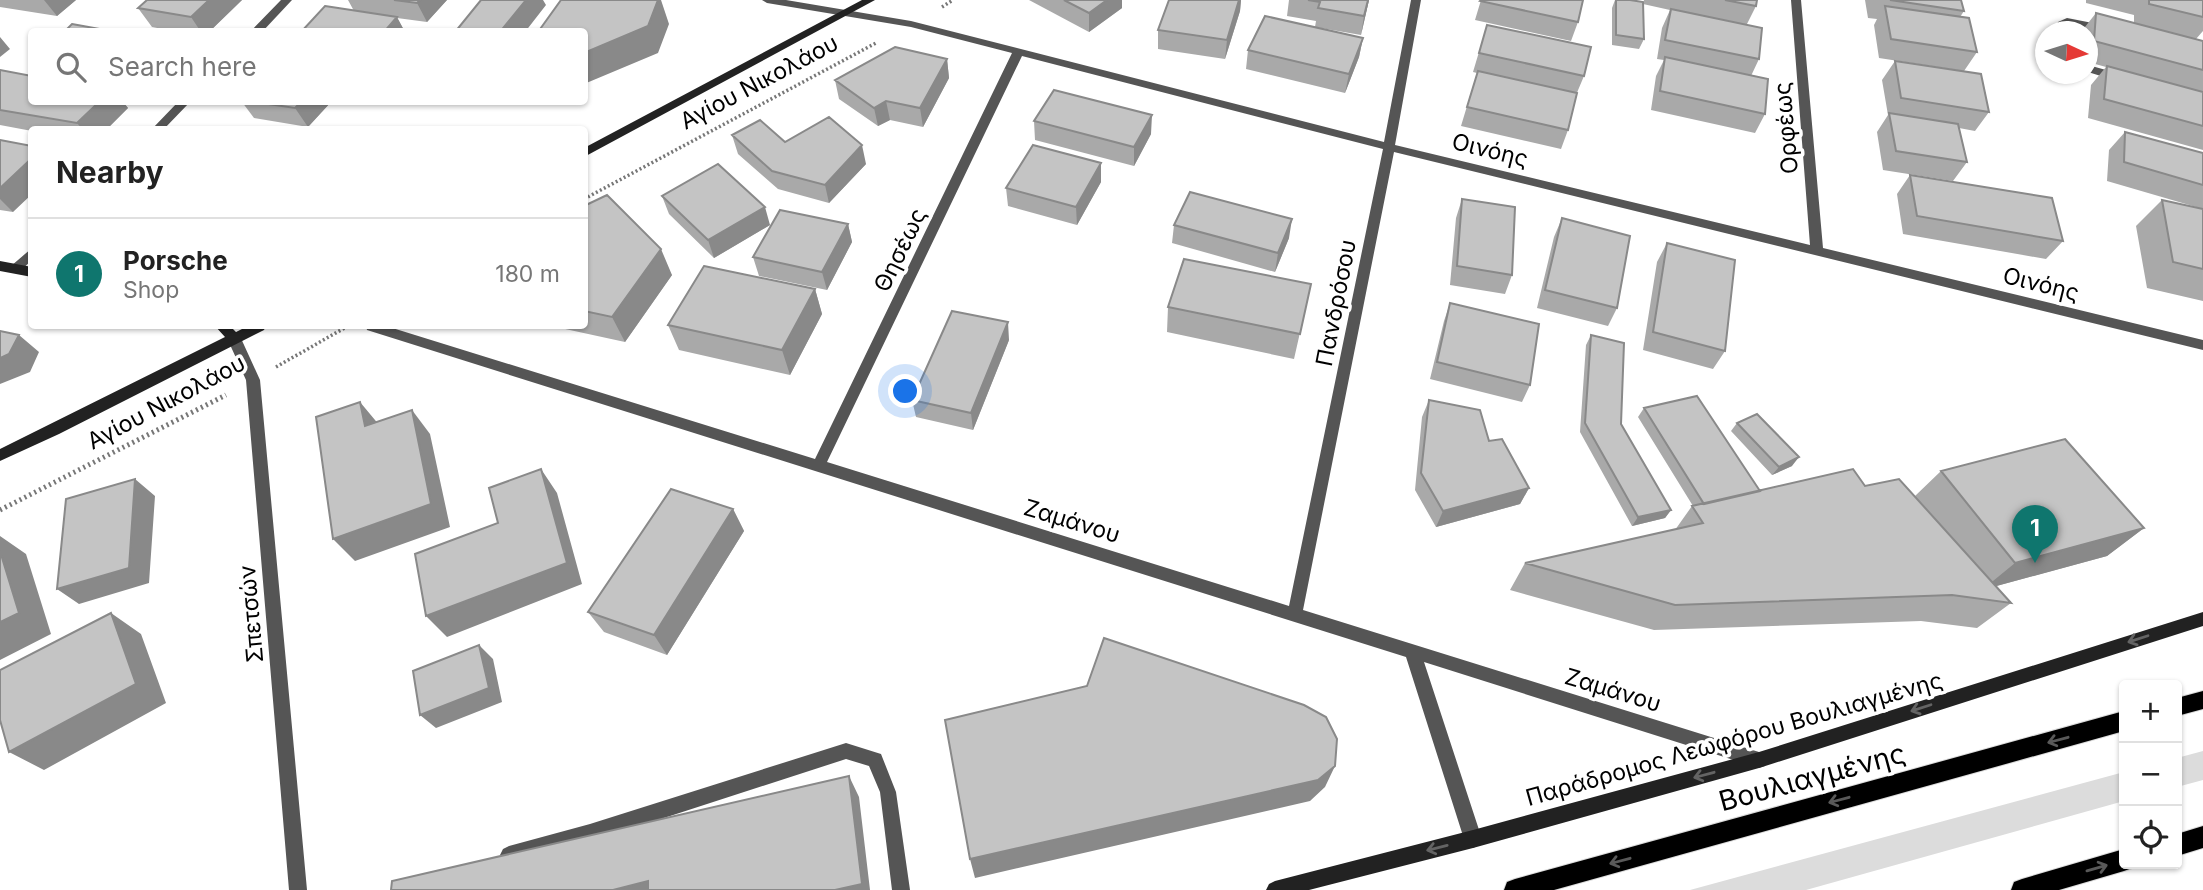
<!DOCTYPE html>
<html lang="en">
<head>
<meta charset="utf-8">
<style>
  body { margin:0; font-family:Inter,sans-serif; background:#f6f6f6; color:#222 }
  .controls { position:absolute; right:21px; bottom:21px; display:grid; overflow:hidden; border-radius:7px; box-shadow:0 2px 5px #0004 }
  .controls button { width:63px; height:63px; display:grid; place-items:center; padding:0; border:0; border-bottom:2px solid #e0e0e0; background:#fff; color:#222; font:35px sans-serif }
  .compass { position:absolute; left:2035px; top:21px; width:63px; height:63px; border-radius:50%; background:#fff; box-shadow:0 2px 5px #0004; rotate:94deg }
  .you { position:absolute; left:906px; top:392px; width:24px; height:24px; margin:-18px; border:5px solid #fff; border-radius:50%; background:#1a73e8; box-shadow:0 0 0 10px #1a73e833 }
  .badge { display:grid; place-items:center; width:46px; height:46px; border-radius:50%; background:#0f766e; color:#fff; font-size:23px; font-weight:700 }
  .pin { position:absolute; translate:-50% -58px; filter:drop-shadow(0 2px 4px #0008) }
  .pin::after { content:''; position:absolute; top:37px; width:24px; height:21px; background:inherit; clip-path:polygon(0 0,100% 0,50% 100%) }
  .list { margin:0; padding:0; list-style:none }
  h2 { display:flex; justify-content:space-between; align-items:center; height:91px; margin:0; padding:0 28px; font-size:30px }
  h2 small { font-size:23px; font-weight:400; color:#767676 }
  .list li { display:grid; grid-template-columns:46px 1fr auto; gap:21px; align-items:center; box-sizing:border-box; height:112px; padding:0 28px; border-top:2px solid #e0e0e0 }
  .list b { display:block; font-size:26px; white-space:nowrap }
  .list p { margin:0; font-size:23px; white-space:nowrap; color:#767676 }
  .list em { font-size:23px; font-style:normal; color:#767676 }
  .icon { flex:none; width:38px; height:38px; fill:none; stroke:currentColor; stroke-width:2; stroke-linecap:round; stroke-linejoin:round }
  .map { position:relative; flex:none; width:2203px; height:890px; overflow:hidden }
  .search { position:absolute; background:#fff; box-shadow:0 2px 5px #0004; left:28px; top:28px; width:560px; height:77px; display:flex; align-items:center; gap:18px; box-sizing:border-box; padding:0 24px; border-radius:7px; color:#767676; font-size:26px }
  .panel { position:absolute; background:#fff; box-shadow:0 2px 5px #0004; left:28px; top:126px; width:560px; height:203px; border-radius:7px }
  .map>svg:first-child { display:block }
  .green { fill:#dcdcdc }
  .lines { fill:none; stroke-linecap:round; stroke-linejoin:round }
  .primary-casing { stroke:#dbdbdb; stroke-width:2 }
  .path-far1 { stroke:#777; stroke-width:3.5; stroke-dasharray:2 2.5; stroke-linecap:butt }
  .path { stroke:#777; stroke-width:5; stroke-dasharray:2 3.5; stroke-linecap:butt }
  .lane { fill:#555; fill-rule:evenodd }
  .street { fill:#555; fill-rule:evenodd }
  .secondary { fill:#222; fill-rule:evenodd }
  .primary { fill:#000; fill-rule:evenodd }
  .wall { fill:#a9a9a9 }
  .shaded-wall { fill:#898989 }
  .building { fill:#c4c4c4; stroke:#898989; stroke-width:2 }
  .oneway { stroke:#646464 }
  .oneway2 { stroke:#595959 }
  .labels { text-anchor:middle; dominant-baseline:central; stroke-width:7; stroke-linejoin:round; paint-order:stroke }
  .street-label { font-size:23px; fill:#000; stroke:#fff }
  .near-street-label { font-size:28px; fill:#000; stroke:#fff }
</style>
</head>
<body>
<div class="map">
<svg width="2203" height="890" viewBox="0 0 2203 890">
  <rect width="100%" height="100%" fill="#fff"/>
  <!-- green -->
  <path class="green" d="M2203,751V780L2177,787V758Z
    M2124,772V801L1806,890H1690Z"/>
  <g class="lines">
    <!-- primary casing -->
    <g class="primary-casing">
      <path id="primary" d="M2203,691V709L2177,716V698Z
        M2124,711V731L1554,890H1504L1507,882L1515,879Z
        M2203,826V848L2177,856V834Z
        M2124,849V864H2133L2132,868L2124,871L2059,890H2011L2014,882L2022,879Z"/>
    </g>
    <!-- path-far1 -->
    <path class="path-far1" d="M942,7L953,0
      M584,199L876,43
      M276,367L348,326"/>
    <!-- path -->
    <path class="path" d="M0,510L226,395"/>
    <!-- lane -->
    <path class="lane" d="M2067,18L2103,25L2108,28L2103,31L2069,25L2065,32H2055L2058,22Z
      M2088,65L2124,75L2126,78L2120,82L2088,72Z
      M846,743L881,754L896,792L910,890H892L880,792L869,766L846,759L590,842L509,864L503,861L500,855L503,849L509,846L590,824Z"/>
    <!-- street -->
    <path class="street" d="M281,0H292L262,32H250Z
      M762,0H786L911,21L1384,142L1411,0H1421L1395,145L1810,245L1791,0H1801L1823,248L2203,340V350L1394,152L1303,610L1759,752L1765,754L1767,760L1765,766L1759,768L1424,662L1482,839L1479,845L1473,848L1467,845L1464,839L1406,657L367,330L366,326H386L815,459L1012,53L911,27L767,3ZM1022,56L1383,149L1289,606L827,462Z
      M178,102H190L163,130H151Z
      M32,248V260L19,272H11L9,269L11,266Z
      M234,333L239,334L260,380L307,890H289L246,380L227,338Z"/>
    <!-- secondary -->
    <path class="secondary" d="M862,0H875L584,157V148Z
      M0,261L32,267V277L0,271Z
      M215,326H230L236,332L248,326H266L264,330L59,434L0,461V449L225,337Z
      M2203,612V626L1759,768L1473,848L1309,890H1266L1269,884L1275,881L1473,830L1759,752Z"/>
    <!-- primary -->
    <use href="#primary" class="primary"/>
  </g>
  <!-- wall -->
  <path class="wall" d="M0,0H76L57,16L0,7Z
    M147,0H242L209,32H178L152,27L138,8Z
    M348,0H447L427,22L397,18L405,32H301L354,11Z
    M1029,0H1122V8L1089,32Z
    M1169,0H1241L1240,11L1225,59L1158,49V30Z
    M1289,0H1369L1361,35L1315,27L1316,21L1287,16Z
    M1481,0L1578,22L1571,41L1475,20Z
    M1615,0H1630L1644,39L1639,49L1612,45V8Z
    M1644,0H1757L1756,6L1747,24L1759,59L1751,76L1765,114L1755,133L1651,110L1656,76L1664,60L1657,59L1662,28L1670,10L1643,4Z
    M1865,0H1961L1964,11L1960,17L1977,52L1964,71L1879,58L1874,25L1877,19L1868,18Z
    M2086,0H2203V31L2196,39L2203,41V150L2088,118L2091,85L2106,67L2088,62V32H2081L2096,13L2134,23V15L2086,3Z
    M1487,25L1584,76L1576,95L1568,130L1561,149L1461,126L1477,73L1473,72Z
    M1363,38L1359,57L1345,93L1246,69L1248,50Z
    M947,59L949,78L923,127L890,120L878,126L839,99L835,80Z
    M1895,61L1989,112L1975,131L1959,128L1967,162L1953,181L1883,170L1877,132L1888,115L1882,80Z
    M0,70L32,102H123L128,108L106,130H32V131L0,125Z
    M242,102H331L308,127L254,118Z
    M1034,121L1151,134L1134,166L1035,140Z
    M2125,132L2203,153V209L2107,181L2109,150Z
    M732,135L785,142L866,164L829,203L778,189L738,154Z
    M0,140L13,212L0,210Z
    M1910,175L2063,241L2046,259L1903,234L1897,194Z
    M1101,182L1077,225L1008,206L1006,188Z
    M662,196L770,225L714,258L669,214Z
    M1462,199L1512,275L1505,294L1450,285L1456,218Z
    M2162,200L2203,209V301L2147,288L2136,226Z
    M584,206L672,275L625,342L556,327L555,326H584Z
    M1562,218L1617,308L1608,326L1537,308L1554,237Z
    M848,224L852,242L827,290L759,276L753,257Z
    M1174,225L1289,238L1275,272L1172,243Z
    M1667,243L1725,351L1713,369L1643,350L1657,262Z
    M1311,284L1294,359L1167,332L1168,307Z
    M815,289L822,314L790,375L679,350L668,325Z
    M1450,303L1530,385L1522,402L1430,379L1444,321Z
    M1591,335L1621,424L1671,510L1665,518L1632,526L1580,432L1586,345Z
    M1009,340L973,430L916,417L912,400Z
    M1429,400L1489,441L1529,488L1520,504L1436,527L1415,490L1422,417Z
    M1644,408L1760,491L1865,486L1915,496L1941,471L2144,528L2107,556L1996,586L2011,603L1977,628L1921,621L1654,630L1510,590L1525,563L1675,530L1692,506H1693L1638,417Z
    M1737,423L1792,466L1772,475L1731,431Z
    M733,509L744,531L667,655L604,632L588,612Z"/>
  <!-- shaded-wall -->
  <path class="shaded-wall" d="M44,0H76L57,16Z
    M209,0H242L209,32H201L191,17Z
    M420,0H447L427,22L417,3Z
    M526,0H543L546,5L525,32H500Z
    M658,0H661L669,24L658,53L584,84V53Z
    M1107,0H1122V8L1089,32V13Z
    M1239,0H1241L1240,11L1225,59L1227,40Z
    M1368,0H1369L1361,35L1364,16Z
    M397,17L405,32H384Z
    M0,37L10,49L0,57Z
    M1363,38L1359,57L1345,93L1349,74Z
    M947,59L949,78L923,127L920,108Z
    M886,101L890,120L878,126L874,108Z
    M99,102H123L128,108L106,130H83L77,123Z
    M301,102H331L308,127L295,108Z
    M1152,115L1151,134L1134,166V147Z
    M862,145L866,164L829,203L825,185Z
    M32,158V194L13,212L0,199V188Z
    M1101,163V182L1077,225L1076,207Z
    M765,207L770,225L714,258L708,240Z
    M1292,219L1289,238L1275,272L1278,253Z
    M848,224L852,242L827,290L822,272Z
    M661,249L672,275L625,342L612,317Z
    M815,289L822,314L790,375L782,350Z
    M1008,322L1009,340L973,430L971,413Z
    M19,335L39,352L30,372L0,384V358Z
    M360,402L380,426H365Z
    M412,410L430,434L450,527L355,561L333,539Z
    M1799,457L1792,466L1772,475L1779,467Z
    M541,469L557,493L582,584L447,637L426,616Z
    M135,479L155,496L149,583L79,604L57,589Z
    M1529,488L1520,504L1436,527L1443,511Z
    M733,509L744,531L667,655L654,635Z
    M1671,510L1665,518L1632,526L1638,517Z
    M2144,528L2107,556L1982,590L2015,563Z
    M0,536L26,554L51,634L0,660Z
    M111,613L141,634L166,703L44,770L9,752Z
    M479,645L493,659L502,702L436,728L420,715Z
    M1335,766L1325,787L1310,801L975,878L970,859Z
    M849,776L859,797L870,890H835Z
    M648,881L657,890H613Z"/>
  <!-- building -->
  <path class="building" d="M147,0H209L191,17L138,8Z
    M394,0H420L417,3Z
    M481,0H526L500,32H455Z
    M561,0H658L648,26L584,53V32H538Z
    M1064,0H1107L1089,13Z
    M1169,0H1239L1227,40L1158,30Z
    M1308,0H1368L1364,16L1318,8L1320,2Z
    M1481,0H1583L1578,22L1480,1Z
    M1616,0H1630L1643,2L1644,39L1616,35Z
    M1725,0H1757L1756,6Z
    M1890,0H1961L1964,11Z
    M2149,0H2203V17L2149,4Z
    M325,6L397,17L384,32H301Z
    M1885,6L1969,18L1977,52L1891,39Z
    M1671,9L1762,28L1759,59L1665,40Z
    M2096,13L2203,41V70L2094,41Z
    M1265,16L1363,38L1349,74L1248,50Z
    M72,24L116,32H64Z
    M1487,25L1591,47L1584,76L1479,53Z
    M895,47L947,59L920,108L886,101L874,108L835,80Z
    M1665,57L1768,79L1765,114L1660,91Z
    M1895,61L1981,74L1989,112L1901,98Z
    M2107,66L2203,92V126L2104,99Z
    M0,70L32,76V102H99L77,123L0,110Z
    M1478,71L1577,93L1568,130L1467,107Z
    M1054,90L1152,115L1134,147L1034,121Z
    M255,102H301L295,108Z
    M1889,113L1958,124L1967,162L1896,151Z
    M829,117L862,145L825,185L772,171L732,135L760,120L785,142Z
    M2125,132L2203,153V185L2124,162Z
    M0,140L32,146V158L0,188Z
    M1033,145L1101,163L1076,207L1006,188Z
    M718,164L765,207L708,240L662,196Z
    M1910,175L2052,198L2063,241L1917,216Z
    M1190,192L1292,219L1278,253L1174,225Z
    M607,195L661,249L612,317L584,311V206Z
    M1462,199L1515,207L1512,275L1457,266Z
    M2162,200L2203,209V269L2173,262Z
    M780,210L848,224L822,272L753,257Z
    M1562,218L1630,236L1617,308L1545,290Z
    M1667,243L1735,260L1725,351L1653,332Z
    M1184,259L1311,284L1300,334L1168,307Z
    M704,266L815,289L782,350L668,325Z
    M1450,303L1539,324L1530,385L1437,362Z
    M952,311L1008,322L971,413L912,400Z
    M0,331L19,335L9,354L0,358Z
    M1591,335L1624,343L1621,424L1671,510L1638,517L1585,423Z
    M1697,396L1760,491L1704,504L1644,408Z
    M1429,400L1480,410L1489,441L1502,439L1529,488L1443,511L1421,473Z
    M360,402L365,426L412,410L431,504L333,539L316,417Z
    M1757,414L1799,457L1779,467L1737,423Z
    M2065,439L2144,528L2015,563L1941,471Z
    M541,469L567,563L426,616L415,554L498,523L489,488Z
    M1853,469L1865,486L1899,479L2011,603L1952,595L1675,605L1525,563L1703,523L1692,506Z
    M135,479L129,568L57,589L66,499Z
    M671,489L733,509L654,635L588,612Z
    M0,551L19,613L0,622Z
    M111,613L136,684L9,752L0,720V670Z
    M1104,638L1304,705L1326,717L1337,739L1335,766L1318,780L970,859L945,720L1087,686Z
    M479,645L489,688L420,715L413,671Z
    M849,776L862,884L835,890H648V881L613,890H391L392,881Z"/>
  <!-- one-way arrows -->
  <defs><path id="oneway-shaft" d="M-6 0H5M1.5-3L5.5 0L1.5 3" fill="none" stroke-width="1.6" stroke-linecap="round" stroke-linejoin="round" transform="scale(1.75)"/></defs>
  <g class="oneway">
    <use href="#oneway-shaft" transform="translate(2138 639) rotate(162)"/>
    <use href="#oneway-shaft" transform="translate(1921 708) rotate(162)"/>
    <use href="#oneway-shaft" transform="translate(1704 775) rotate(165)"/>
    <use href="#oneway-shaft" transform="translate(1437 848) rotate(166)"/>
  </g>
  <g class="oneway2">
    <use href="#oneway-shaft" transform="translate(2058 740) rotate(165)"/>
    <use href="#oneway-shaft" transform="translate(1839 800) rotate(165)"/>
    <use href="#oneway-shaft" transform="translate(1620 861) rotate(165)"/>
    <use href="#oneway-shaft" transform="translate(2097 868) rotate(-16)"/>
  </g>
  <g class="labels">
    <!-- street labels -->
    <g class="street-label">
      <text transform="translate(759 82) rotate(-28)">Αγίου Νικολάου</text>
      <text transform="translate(1786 128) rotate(-95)">Ορφέως</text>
      <text transform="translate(1490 150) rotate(14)">Οινόης</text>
      <text transform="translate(900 250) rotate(-64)">Θησέως</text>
      <text transform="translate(2041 284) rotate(14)">Οινόης</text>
      <text transform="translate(1336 303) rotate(-79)">Πανδρόσου</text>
      <text transform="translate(166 402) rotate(-28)">Αγίου Νικολάου</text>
      <text transform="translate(1072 521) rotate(17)">Ζαμάνου</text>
      <text transform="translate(251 614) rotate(-95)">Σπετσών</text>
      <text transform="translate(1613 690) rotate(17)">Ζαμάνου</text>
      <text transform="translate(1734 739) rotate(-16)">Παράδρομος Λεωφόρου Βουλιαγμένης</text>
    </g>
    <!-- near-street labels -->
    <g class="near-street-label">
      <text transform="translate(1812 777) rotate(-15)">Βουλιαγμένης</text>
    </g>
  </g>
</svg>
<div class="controls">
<button>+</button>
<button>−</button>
<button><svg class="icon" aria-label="locate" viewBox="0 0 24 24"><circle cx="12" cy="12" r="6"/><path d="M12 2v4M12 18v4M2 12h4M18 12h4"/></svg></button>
</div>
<svg class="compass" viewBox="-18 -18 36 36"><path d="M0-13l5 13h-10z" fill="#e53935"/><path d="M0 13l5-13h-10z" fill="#767676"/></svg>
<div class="you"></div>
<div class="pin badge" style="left:2035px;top:563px">1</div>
<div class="search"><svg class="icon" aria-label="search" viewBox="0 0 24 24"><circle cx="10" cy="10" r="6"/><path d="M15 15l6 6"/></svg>Search here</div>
<section class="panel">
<h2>Nearby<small></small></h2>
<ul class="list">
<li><span class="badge">1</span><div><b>Porsche</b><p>Shop</p></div><em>180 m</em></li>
</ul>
</section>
</div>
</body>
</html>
